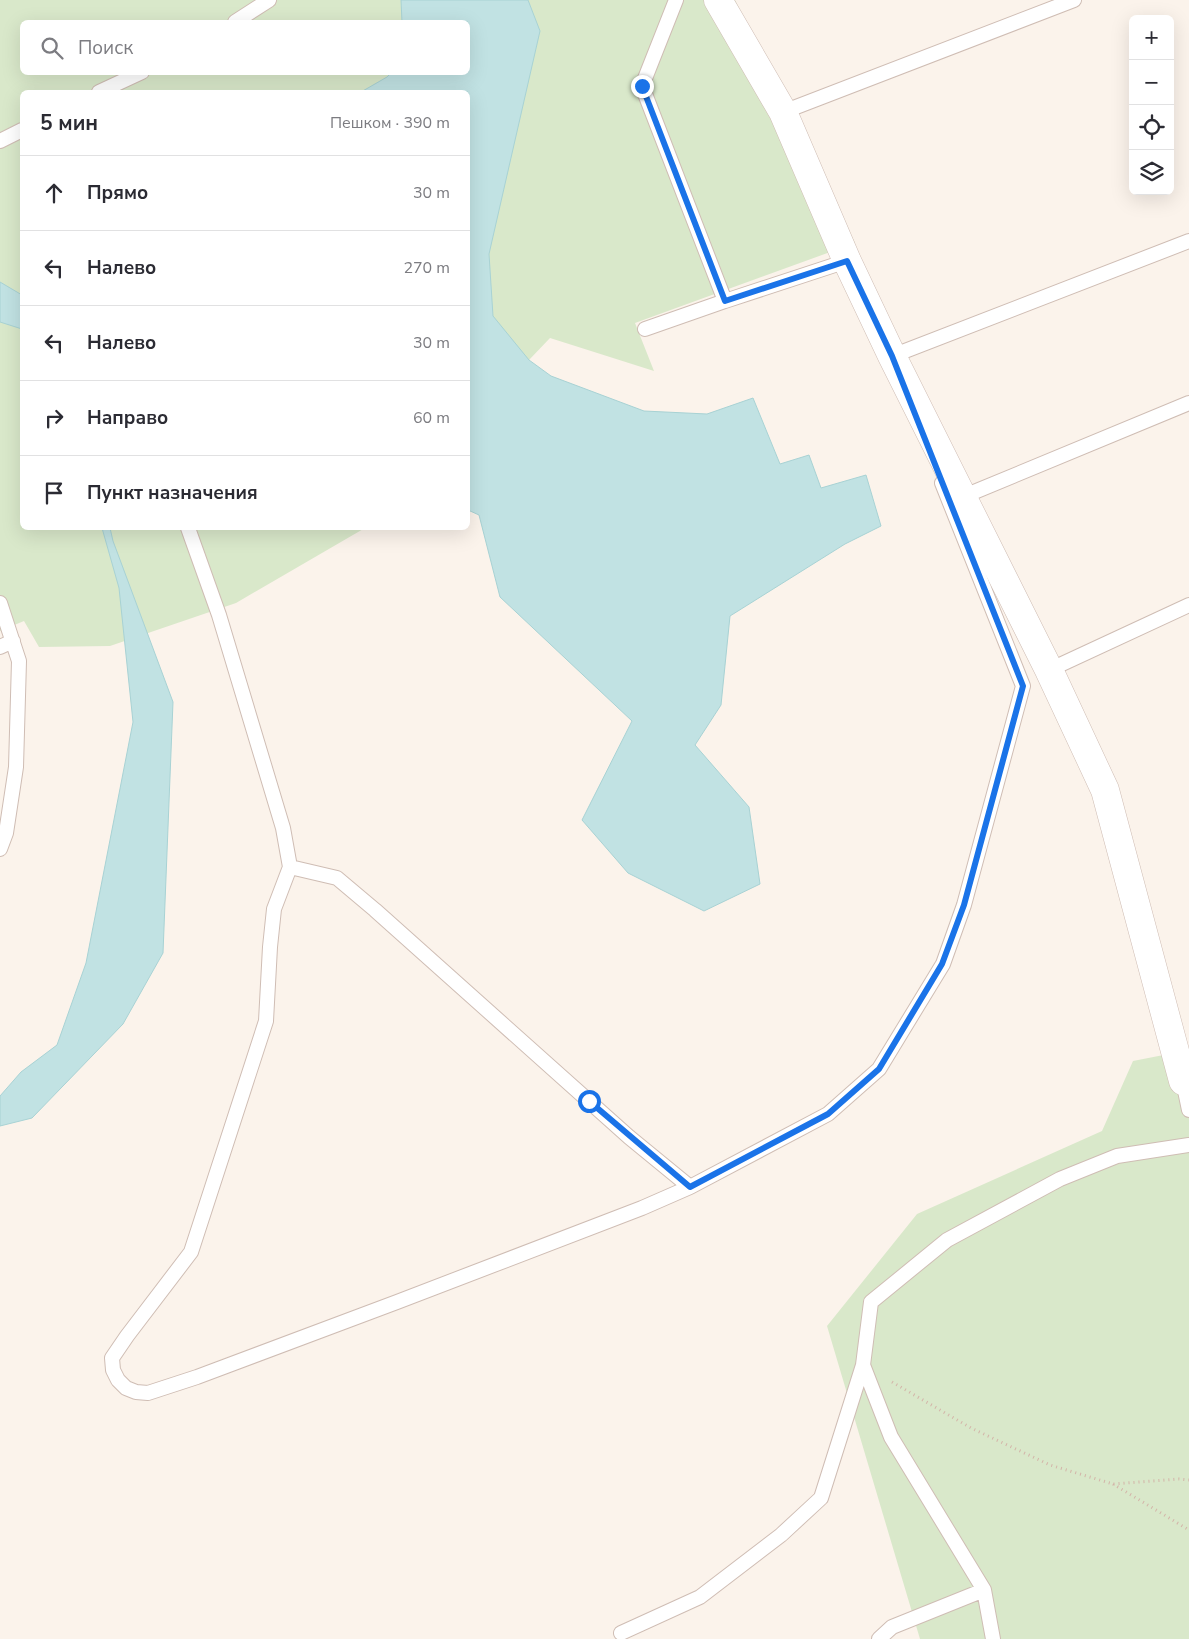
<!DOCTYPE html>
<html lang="ru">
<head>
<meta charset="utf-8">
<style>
  body { margin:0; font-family:"Nunito Sans",sans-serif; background:#f2f2f3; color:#2b2b33 }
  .controls { position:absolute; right:15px; top:15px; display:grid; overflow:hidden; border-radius:8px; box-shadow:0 5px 20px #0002 }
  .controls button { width:45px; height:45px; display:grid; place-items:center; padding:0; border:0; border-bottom:1px solid #e1e1e2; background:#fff; color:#2b2b33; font:25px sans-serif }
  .stop { position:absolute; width:15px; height:15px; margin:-11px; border:4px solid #1a73e8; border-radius:50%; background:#fff }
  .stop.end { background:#1a73e8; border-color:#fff; box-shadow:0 1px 5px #0008 }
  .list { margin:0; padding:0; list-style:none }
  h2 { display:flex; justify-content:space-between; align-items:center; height:65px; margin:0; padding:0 20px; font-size:21px }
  h2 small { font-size:16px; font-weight:400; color:#7c7c81 }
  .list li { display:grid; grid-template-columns:32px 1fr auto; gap:15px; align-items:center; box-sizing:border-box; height:75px; padding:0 20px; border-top:1px solid #e1e1e2 }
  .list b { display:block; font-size:19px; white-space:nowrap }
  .list em { font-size:16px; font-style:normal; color:#7c7c81 }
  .icon { flex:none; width:28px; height:28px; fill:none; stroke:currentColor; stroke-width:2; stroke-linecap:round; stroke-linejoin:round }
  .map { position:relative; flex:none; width:1189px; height:1639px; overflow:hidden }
  .search { position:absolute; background:#fff; box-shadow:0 5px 20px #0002; left:20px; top:20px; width:450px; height:55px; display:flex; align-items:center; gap:12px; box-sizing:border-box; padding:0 18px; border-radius:8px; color:#7c7c81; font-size:19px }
  .panel { position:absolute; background:#fff; box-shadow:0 5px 20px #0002; left:20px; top:90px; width:450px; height:440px; border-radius:8px }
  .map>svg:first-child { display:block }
  .green { fill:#d9e8ca; fill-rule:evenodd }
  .water { fill:#c1e2e3; stroke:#a8d2d4 }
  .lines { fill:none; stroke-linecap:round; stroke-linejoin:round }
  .lane-casing { stroke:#cfbdb4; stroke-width:16 }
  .street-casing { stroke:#cfbdb4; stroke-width:29 }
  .path { stroke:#d3b4a8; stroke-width:3; stroke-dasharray:1 4; stroke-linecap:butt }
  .lane { stroke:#fff; stroke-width:14 }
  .street { stroke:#fff; stroke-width:28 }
  .route { stroke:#1a73e8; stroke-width:6 }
</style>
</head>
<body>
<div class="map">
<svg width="1189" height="1639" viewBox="0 0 1189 1639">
  <rect width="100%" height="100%" fill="#fbf3eb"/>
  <!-- green -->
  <path class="green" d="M0,0H735L855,243L635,323L654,371L550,338L468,424V92H22V528H365L236,603L110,646L39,647L24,621L0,631ZM22,22H468V72H22Z
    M1189,1050V1639H920L827,1326L917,1214L1102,1131L1133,1061Z"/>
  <!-- water -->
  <path class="water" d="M401,0H528L540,31L489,254L493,316L529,360L551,376L644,411L707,414L753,398L780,464L809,455L821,488L866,475L881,526L845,544L730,616L721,705L695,745L749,807L760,884L704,911L628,873L582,820L632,721L500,597L479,515L468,510V92H361L387,77L391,73L468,72V22H402Z
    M0,282L22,295V329L0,322Z
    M102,528H110L113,541L173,702L163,953L123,1024L32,1118L0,1126V1096L21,1072L57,1045L86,963L133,722L119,588Z"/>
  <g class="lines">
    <!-- lane casing -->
    <g class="lane-casing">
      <path id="lane" d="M676,0L642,86L725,301L847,261
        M235,22L269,0
        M99,92L142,72
        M783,112L1074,0
        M0,141L22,130
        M645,329L725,301
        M893,359L892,356L1189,241
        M962,497L1189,403
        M188,528L219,615L283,828L290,867L274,909L270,947L266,1021L191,1252L127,1336L112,1358L113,1370L118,1380L126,1388L136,1392L148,1393L197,1377L397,1302L642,1208L690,1187L828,1114L879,1069L943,964L964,905L1023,686L942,483
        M0,603L19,661L16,767L6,833L0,849
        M0,647L13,641
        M1049,670L1189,605
        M290,867L337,878L375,910L629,1137L690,1187
        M1183,1081L1189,1110
        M621,1633L700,1597L781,1535L821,1498L863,1365
        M879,1639L892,1627L984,1590
        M993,1639L984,1590L891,1437L863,1365L871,1302L947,1240L1060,1179L1117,1156L1189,1145"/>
    </g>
    <!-- street casing -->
    <g class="street-casing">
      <path id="street" d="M718,0L783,112L847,261L892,356L1049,670L1105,790L1183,1081"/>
    </g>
    <!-- path -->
    <path class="path" d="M892,1382L971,1428L1050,1465L1113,1484L1179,1479L1189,1480
      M1113,1484L1189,1530"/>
    <!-- lane -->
    <use href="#lane" class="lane"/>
    <!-- street -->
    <use href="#street" class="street"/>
  </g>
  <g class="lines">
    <!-- route -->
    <path class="route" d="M589,1101L690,1187L828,1114L879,1069L942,964L964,905L1023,686L892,356L847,261L725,301L642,86"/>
  </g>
</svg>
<div class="controls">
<button>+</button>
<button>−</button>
<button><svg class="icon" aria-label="locate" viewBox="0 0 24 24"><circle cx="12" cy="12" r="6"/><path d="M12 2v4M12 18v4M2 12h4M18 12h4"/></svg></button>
<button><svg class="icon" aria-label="layers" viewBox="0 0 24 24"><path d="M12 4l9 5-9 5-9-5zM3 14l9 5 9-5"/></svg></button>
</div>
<div class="stop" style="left:589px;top:1101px"></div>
<div class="stop end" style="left:642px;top:86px"></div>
<div class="search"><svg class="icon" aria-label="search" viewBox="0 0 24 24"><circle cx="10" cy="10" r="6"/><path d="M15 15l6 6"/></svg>Поиск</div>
<section class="panel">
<h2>5 мин<small>Пешком · 390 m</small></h2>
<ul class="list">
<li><svg class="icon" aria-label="ahead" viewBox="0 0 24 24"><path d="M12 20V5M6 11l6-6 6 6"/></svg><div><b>Прямо</b></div><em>30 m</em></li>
<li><svg class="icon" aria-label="left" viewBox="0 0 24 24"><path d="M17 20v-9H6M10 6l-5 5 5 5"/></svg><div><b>Налево</b></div><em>270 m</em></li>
<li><svg class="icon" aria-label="left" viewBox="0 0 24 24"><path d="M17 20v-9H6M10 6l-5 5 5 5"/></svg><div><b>Налево</b></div><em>30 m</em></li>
<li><svg class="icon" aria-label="right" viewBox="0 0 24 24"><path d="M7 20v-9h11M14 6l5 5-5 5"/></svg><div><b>Направо</b></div><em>60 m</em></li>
<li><svg class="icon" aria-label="arrive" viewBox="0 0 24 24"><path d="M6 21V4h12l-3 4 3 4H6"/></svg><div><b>Пункт назначения</b></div></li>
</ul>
</section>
</div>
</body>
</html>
